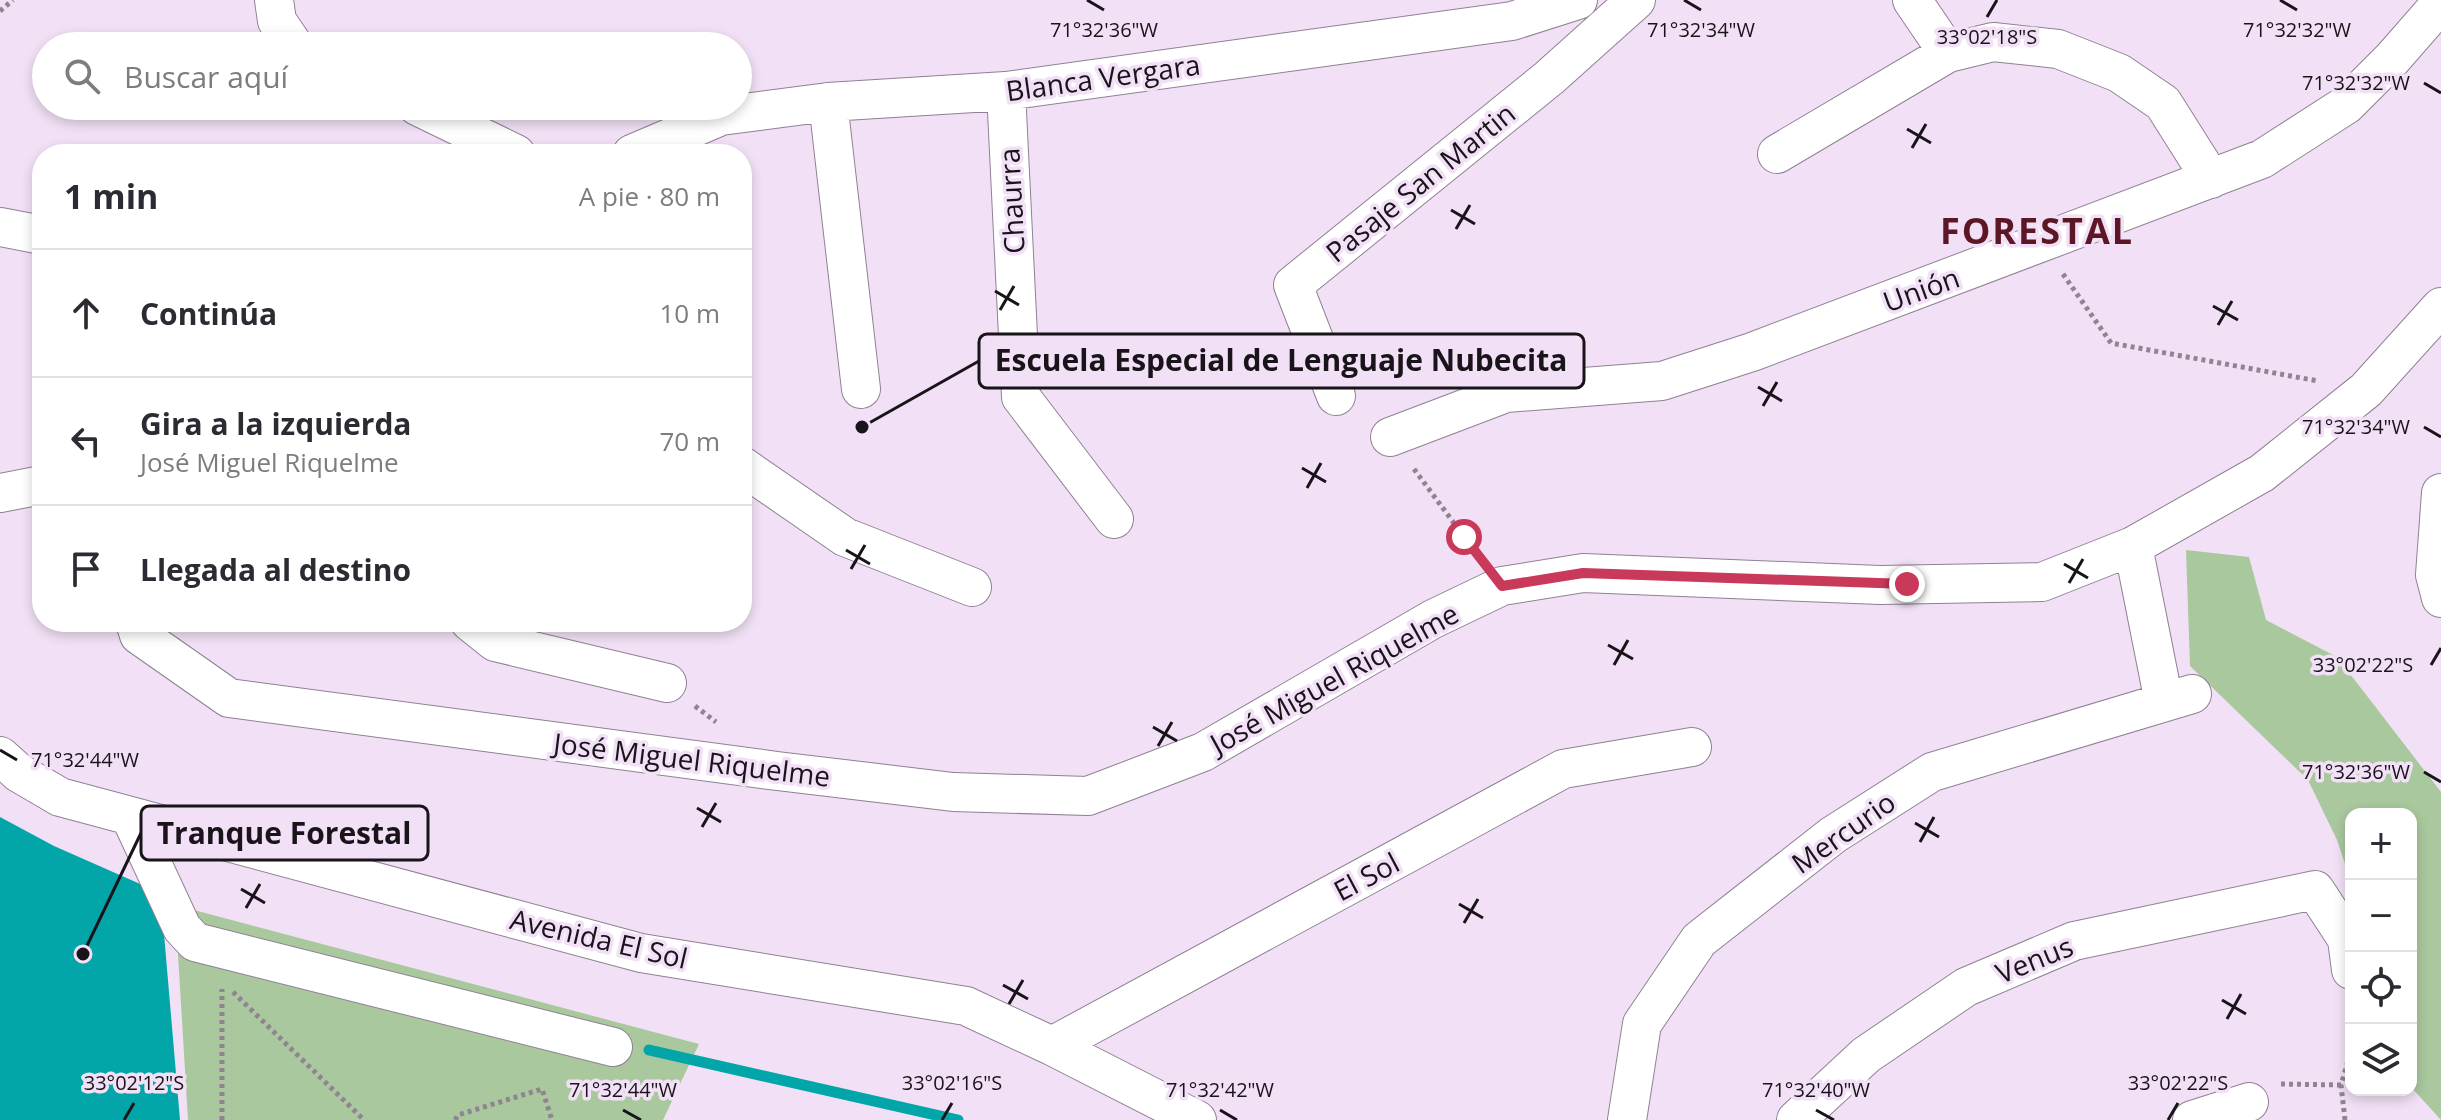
<!DOCTYPE html>
<html lang="es">
<head>
<meta charset="utf-8">
<style>
  body { margin:0; font-family:"Open Sans",sans-serif; background:#f2f2f3; color:#2b2b33 }
  .controls { position:absolute; right:24px; bottom:24px; display:grid; overflow:hidden; border-radius:16px; box-shadow:0 4px 12px #0003 }
  .controls button { width:72px; height:72px; display:grid; place-items:center; padding:0; border:0; border-bottom:2px solid #e1e1e2; background:#fff; color:#2b2b33; font:40px sans-serif }
  .stop { position:absolute; width:24px; height:24px; margin:-18px; border:6px solid #c8395a; border-radius:50%; background:#fff }
  .stop.end { background:#c8395a; border-color:#fff; box-shadow:0 2px 8px #0008 }
  .list { margin:0; padding:0; list-style:none }
  h2 { display:flex; justify-content:space-between; align-items:center; height:104px; margin:0; padding:0 32px; font-size:34px }
  h2 small { font-size:26px; font-weight:400; color:#7c7c81 }
  .list li { display:grid; grid-template-columns:52px 1fr auto; gap:24px; align-items:center; box-sizing:border-box; height:128px; padding:0 32px; border-top:2px solid #e1e1e2 }
  .list b { display:block; font-size:30px; white-space:nowrap }
  .list p { margin:0; font-size:26px; white-space:nowrap; color:#7c7c81 }
  .list em { font-size:26px; font-style:normal; color:#7c7c81 }
  .icon { flex:none; width:44px; height:44px; fill:none; stroke:currentColor; stroke-width:2; stroke-linecap:round; stroke-linejoin:round }
  .map { position:relative; flex:none; width:2441px; height:1120px; overflow:hidden }
  .search { position:absolute; background:#fff; box-shadow:0 4px 12px #0003; left:32px; top:32px; width:720px; height:88px; display:flex; align-items:center; gap:20px; box-sizing:border-box; padding:0 28px; border-radius:44px; color:#7c7c81; font-size:30px }
  .panel { position:absolute; background:#fff; box-shadow:0 4px 12px #0003; left:32px; top:144px; width:720px; height:488px; border-radius:32px }
  .map>svg:first-child { display:block }
  .green { fill:#a9c89d }
  .water { fill:#02a5a8 }
  .lines { fill:none; stroke-linecap:round; stroke-linejoin:round }
  .stream { stroke:#02a5a8; stroke-width:11 }
  .minor-casing { stroke:#8f8093; stroke-width:40 }
  .path { stroke:#908493; stroke-width:5; stroke-dasharray:4 4; stroke-linecap:butt }
  .minor { stroke:#fff; stroke-width:38 }
  .route { stroke:#c8395a; stroke-width:10 }
  .ticks { fill:none; stroke:#19131a; stroke-width:3 }
  .labels { text-anchor:middle; dominant-baseline:central; stroke-width:7; stroke-linejoin:round; paint-order:stroke }
  .street-label { font-size:28px; fill:#19131a; stroke:#f2e1f6 }
  .district-label { font-size:36px; font-weight:bold; letter-spacing:2px; fill:#5c1726; stroke:#f2e1f6 }
  .ticks-label { font-size:20px; text-anchor:middle; fill:#19131a; stroke:#f2e1f6; stroke-width:7; stroke-linejoin:round; paint-order:stroke }
  .leader { fill:none; stroke:#19131a; stroke-width:3 }
  .callout-dot { fill:#19131a; stroke:#f2e1f6; stroke-width:3 }
  .callout { fill:#f2e1f6; stroke:#19131a; stroke-width:3 }
  .callout-label { font-size:30px; text-anchor:middle; font-weight:bold; fill:#19131a }
</style>
</head>
<body>
<div class="map">
<svg width="2441" height="1120" viewBox="0 0 2441 1120">
  <rect width="100%" height="100%" fill="#f2e1f6"/>
  <!-- green -->
  <path class="green" d="M2186,550L2249,557L2266,620L2337,657L2441,792V1120L2411,1087V814H2351V882L2337,840L2308,780L2190,666Z
    M175,905L699,1044L663,1120H188Z"/>
  <!-- water -->
  <path class="water" d="M0,817L54,846L147,887L164,934L180,1120H0Z"/>
  <g class="lines">
    <!-- stream -->
    <path class="stream" d="M649,1050L958,1120"/>
    <!-- minor casing -->
    <g class="minor-casing">
      <path id="minor" d="M274,0L277,21L294,46
        M1912,0L1948,53
        M1006,91L1021,397L1114,519
        M828,102L861,389
        M417,106L516,154
        M632,154L721,116L828,102L1006,91L1512,21L1578,0
        M1777,154L1948,53L1993,42L2058,49L2119,73L2163,103L2211,179
        M0,227L42,235
        M1336,396L1293,285L1549,78L1636,0
        M1390,437L1506,393L1662,381L1752,352L2262,159L2346,105L2392,59L2441,3
        M742,466L845,537L972,587
        M0,493L42,485
        M2441,493L2435,575L2441,598
        M2133,546L2164,702
        M135,622L139,635L229,698L777,771L953,792L1088,796L1203,752L1433,619L1502,586L1583,573L1880,585L2042,582L2133,546L2262,473L2366,390L2441,307
        M470,622L495,642L667,683
        M0,756L19,773L60,797L641,953L966,1006L1052,1046L1197,1120
        M130,816L182,928L195,942L613,1047
        M1052,1046L1563,769L1692,747
        M1627,1120L1642,1024L1699,940L1833,835L1932,772L2192,694
        M1796,1120L1866,1055L1966,987L2074,941L2315,890L2347,939L2351,970
        M2192,1120L2249,1102"/>
    </g>
    <!-- path -->
    <path class="path" d="M0,11L13,0
      M2063,274L2111,343L2318,381
      M1414,469L1479,557
      M695,706L716,722
      M233,992L364,1120
      M2281,1084L2341,1085
      M222,1120V989
      M455,1120L458,1115L542,1089L552,1120
      M2345,1120L2341,1085L2351,1051"/>
    <!-- minor -->
    <use href="#minor" class="minor"/>
  </g>
  <g class="lines">
    <!-- route -->
    <path class="route" d="M1464,537L1502,586L1583,573L1907,584"/>
  </g>
  <!-- ticks -->
  <path class="ticks" d="M1087,0L1104,10M1684,0L1701,10M2280,0L2297,10M1987,17L1997,0M2424,83L2441,93M1907,129L1931,143M1912,148L1926,124M1451,210L1475,224M1456,229L1470,205M995,291L1019,305M2213,306L2238,320M1000,310L1014,286M2218,325L2232,301M1758,387L1782,401M1763,406L1777,382M2424,427L2441,437M1302,468L1326,482M1307,488L1321,463M846,550L870,564M2064,564L2088,578M851,569L865,545M2069,583L2083,559M1608,645L1633,659M1614,665L1628,640M2431,665L2441,648M1153,727L1177,741M1158,746L1172,722M0,750L17,760M2424,772L2441,782M697,808L721,822M1915,823L1939,837M702,827L716,803M1920,842L1934,817M241,889L265,903M1459,904L1483,918M246,908L260,884M1464,923L1478,899M1003,985L1028,999M2222,1000L2246,1014M1009,1004L1023,980M2227,1019L2241,994M623,1110L641,1120M1220,1110L1237,1120M1816,1110L1834,1120M124,1120L134,1103M942,1120L952,1103M2168,1120L2178,1103"/>
  <g class="labels">
    <!-- street labels -->
    <g class="street-label">
      <text transform="translate(1103 77) rotate(-8)">Blanca Vergara</text>
      <text transform="translate(1420 182) rotate(-39)">Pasaje San Martin</text>
      <text transform="translate(1011 201) rotate(-93)">Chaurra</text>
      <text transform="translate(1921 289) rotate(-20)">Unión</text>
      <text transform="translate(1334 678) rotate(-29)">José Miguel Riquelme</text>
      <text transform="translate(692 759) rotate(7)">José Miguel Riquelme</text>
      <text transform="translate(1843 832) rotate(-35)">Mercurio</text>
      <text transform="translate(1366 876) rotate(-28)">El Sol</text>
      <text transform="translate(599 938) rotate(13)">Avenida El Sol</text>
      <text transform="translate(2034 959) rotate(-22)">Venus</text>
    </g>
    <!-- district labels -->
    <g class="district-label">
      <text x="2037" y="230">FORESTAL</text>
    </g>
  </g>
  <g class="ticks-label">
    <text x="1104" y="37">71°32'36"W</text>
    <text x="1701" y="37">71°32'34"W</text>
    <text x="2297" y="37">71°32'32"W</text>
    <text x="1987" y="44">33°02'18"S</text>
    <text x="2356" y="90">71°32'32"W</text>
    <text x="2356" y="434">71°32'34"W</text>
    <text x="2363" y="672">33°02'22"S</text>
    <text x="85" y="767">71°32'44"W</text>
    <text x="2356" y="779">71°32'36"W</text>
    <text x="134" y="1090">33°02'12"S</text>
    <text x="952" y="1090">33°02'16"S</text>
    <text x="2178" y="1090">33°02'22"S</text>
    <text x="623" y="1097">71°32'44"W</text>
    <text x="1220" y="1097">71°32'42"W</text>
    <text x="1816" y="1097">71°32'40"W</text>
  </g>
  <!-- callouts -->
  <path class="leader" d="M862 427L979 361M83 954L141 833"/>
  <g class="callout-dot">
    <circle cx="862" cy="427" r="8"/>
    <circle cx="83" cy="954" r="8"/>
  </g>
  <g class="callout">
    <rect x="979" y="334" width="605" height="54" rx="8"/>
    <rect x="141" y="806" width="287" height="54" rx="8"/>
  </g>
  <g class="callout-label">
    <text x="1281" y="371">Escuela Especial de Lenguaje Nubecita</text>
    <text x="284" y="844">Tranque Forestal</text>
  </g>
</svg>
<div class="controls">
<button>+</button>
<button>−</button>
<button><svg class="icon" aria-label="locate" viewBox="0 0 24 24"><circle cx="12" cy="12" r="6"/><path d="M12 2v4M12 18v4M2 12h4M18 12h4"/></svg></button>
<button><svg class="icon" aria-label="layers" viewBox="0 0 24 24"><path d="M12 4l9 5-9 5-9-5zM3 14l9 5 9-5"/></svg></button>
</div>
<div class="stop" style="left:1464px;top:537px"></div>
<div class="stop end" style="left:1907px;top:584px"></div>
<div class="search"><svg class="icon" aria-label="search" viewBox="0 0 24 24"><circle cx="10" cy="10" r="6"/><path d="M15 15l6 6"/></svg>Buscar aquí</div>
<section class="panel">
<h2>1 min<small>A pie · 80 m</small></h2>
<ul class="list">
<li><svg class="icon" aria-label="ahead" viewBox="0 0 24 24"><path d="M12 20V5M6 11l6-6 6 6"/></svg><div><b>Continúa</b></div><em>10 m</em></li>
<li><svg class="icon" aria-label="left" viewBox="0 0 24 24"><path d="M17 20v-9H6M10 6l-5 5 5 5"/></svg><div><b>Gira a la izquierda</b><p>José Miguel Riquelme</p></div><em>70 m</em></li>
<li><svg class="icon" aria-label="arrive" viewBox="0 0 24 24"><path d="M6 21V4h12l-3 4 3 4H6"/></svg><div><b>Llegada al destino</b></div></li>
</ul>
</section>
</div>
</body>
</html>
